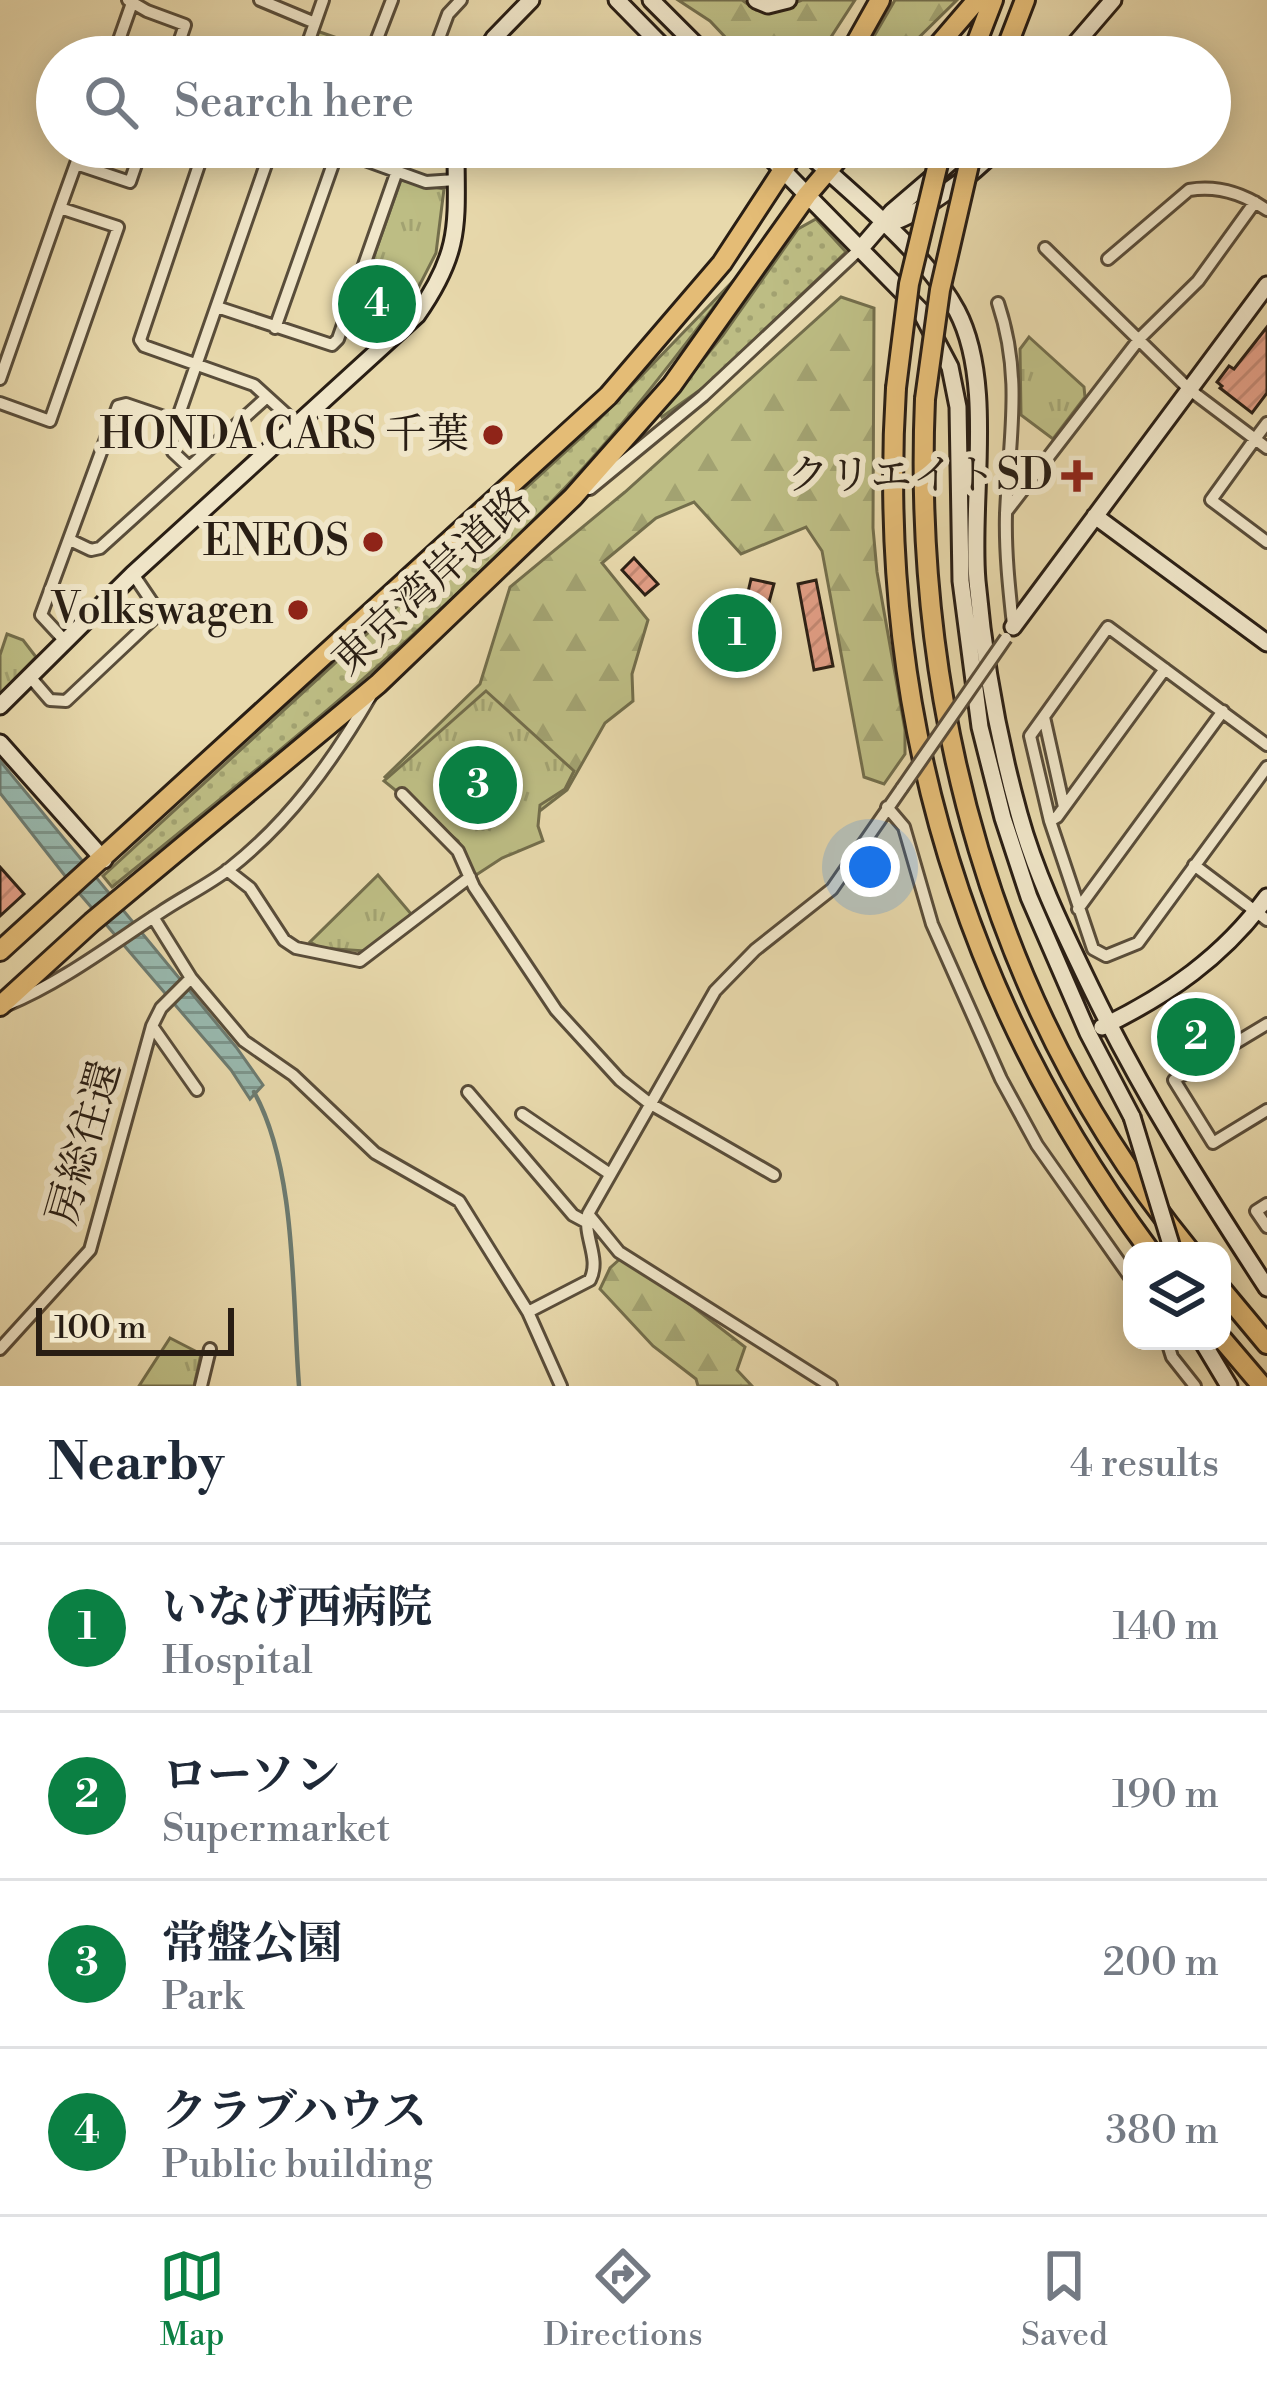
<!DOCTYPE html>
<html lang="en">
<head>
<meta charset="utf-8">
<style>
  body { margin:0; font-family:"Libre Bodoni","Noto Serif JP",serif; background:#f2f2f3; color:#1f2937 }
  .controls { position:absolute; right:36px; bottom:36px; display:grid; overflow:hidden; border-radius:24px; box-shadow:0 6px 30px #0003 }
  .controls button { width:108px; height:108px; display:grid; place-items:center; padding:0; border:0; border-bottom:3px solid #e0e1e3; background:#fff; color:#1f2937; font:60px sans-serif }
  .scale { position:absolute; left:36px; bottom:30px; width:198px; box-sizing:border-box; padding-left:12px; border:6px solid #291e14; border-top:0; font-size:33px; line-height:42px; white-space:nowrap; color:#291e14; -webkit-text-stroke:9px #f0e6c9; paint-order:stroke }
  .you { position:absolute; left:870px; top:867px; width:42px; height:42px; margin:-30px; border:9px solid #fff; border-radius:50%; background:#1a73e8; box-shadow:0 0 0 18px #1a73e833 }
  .badge { display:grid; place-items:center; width:78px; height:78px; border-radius:50%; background:#0b8043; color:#fff; font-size:39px; font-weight:700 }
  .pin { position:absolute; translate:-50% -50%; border:6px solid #fff; box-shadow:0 3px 12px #0006 }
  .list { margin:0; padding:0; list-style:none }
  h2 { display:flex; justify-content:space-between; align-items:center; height:156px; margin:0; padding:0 48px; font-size:51px }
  h2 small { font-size:39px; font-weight:400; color:#747a83 }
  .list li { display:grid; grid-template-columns:78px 1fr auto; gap:36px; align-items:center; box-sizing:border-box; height:168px; padding:0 48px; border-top:3px solid #e0e1e3 }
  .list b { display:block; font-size:45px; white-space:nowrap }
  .list p { margin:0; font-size:39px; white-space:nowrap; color:#747a83 }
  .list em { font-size:39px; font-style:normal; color:#747a83 }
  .icon { flex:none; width:66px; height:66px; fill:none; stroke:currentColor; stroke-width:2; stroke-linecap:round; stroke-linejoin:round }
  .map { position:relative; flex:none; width:1267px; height:1386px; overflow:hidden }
  .search { position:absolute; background:#fff; box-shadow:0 6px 30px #0003; left:36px; right:36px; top:36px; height:132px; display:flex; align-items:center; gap:30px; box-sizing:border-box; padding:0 42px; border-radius:66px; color:#747a83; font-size:45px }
  .sheet { height:828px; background:#fff }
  nav { display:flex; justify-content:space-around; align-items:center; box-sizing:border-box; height:168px; border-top:3px solid #e0e1e3; background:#fff; font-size:33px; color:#747a83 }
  nav a { display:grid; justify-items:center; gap:6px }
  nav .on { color:#0b8043 }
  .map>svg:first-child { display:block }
  .grass { fill:url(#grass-dots); stroke:#736e4c; stroke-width:3 }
  .forest { fill:url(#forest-firs); stroke:#736e4c; stroke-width:3 }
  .park { fill:url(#park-tufts); stroke:#736e4c; stroke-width:3 }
  .water { fill:url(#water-rules); stroke:#6c7b71; stroke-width:3 }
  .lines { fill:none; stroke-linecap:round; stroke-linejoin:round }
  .stream { stroke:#6c7b71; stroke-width:4.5 }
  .building { fill:url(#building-hatch); stroke:#291e14; stroke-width:3 }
  .street-casing { stroke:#594d3a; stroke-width:16 }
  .secondary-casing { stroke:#291e14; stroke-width:21 }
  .highway-casing { stroke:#291e14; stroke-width:24 }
  .street { stroke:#f0e6c9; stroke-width:10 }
  .secondary { stroke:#f0e6c9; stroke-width:15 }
  .highway { stroke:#e4bc76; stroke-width:18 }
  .street-bridge-casing { stroke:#594d3a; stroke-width:16; stroke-linecap:butt }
  .secondary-bridge-casing { stroke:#291e14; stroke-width:21; stroke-linecap:butt }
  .highway-bridge-casing { stroke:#291e14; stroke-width:24; stroke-linecap:butt }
  .street-bridge { stroke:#f0e6c9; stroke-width:10 }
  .secondary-bridge { stroke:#f0e6c9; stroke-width:15 }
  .highway-bridge { stroke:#e4bc76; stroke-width:18 }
  .poi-dot { fill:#8f2418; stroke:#f0e6c9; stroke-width:4.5 }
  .labels { text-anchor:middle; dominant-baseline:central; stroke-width:12; stroke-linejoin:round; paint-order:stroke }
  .poi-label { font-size:42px; fill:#291e14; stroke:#f0e6c9; text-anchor:end }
  .street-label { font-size:42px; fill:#291e14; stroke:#f0e6c9 }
</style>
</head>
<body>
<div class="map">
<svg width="1267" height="1386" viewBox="0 0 1267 1386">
  <defs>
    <pattern id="grass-dots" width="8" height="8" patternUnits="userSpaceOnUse" patternTransform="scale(3)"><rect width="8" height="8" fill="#bdbd84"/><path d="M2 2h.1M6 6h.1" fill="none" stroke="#a2a271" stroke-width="1.8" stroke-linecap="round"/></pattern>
    <pattern id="forest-firs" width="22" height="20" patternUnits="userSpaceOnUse" patternTransform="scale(3)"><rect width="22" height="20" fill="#bdbd84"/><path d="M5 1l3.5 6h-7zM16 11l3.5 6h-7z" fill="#a2a271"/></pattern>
    <pattern id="park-tufts" width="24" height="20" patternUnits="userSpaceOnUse" patternTransform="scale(3)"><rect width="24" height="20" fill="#bdbd84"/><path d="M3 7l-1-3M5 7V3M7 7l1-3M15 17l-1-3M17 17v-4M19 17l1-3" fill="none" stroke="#a2a271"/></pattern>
    <pattern id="water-rules" width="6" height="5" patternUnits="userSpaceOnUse" patternTransform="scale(3)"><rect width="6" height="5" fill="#98b9af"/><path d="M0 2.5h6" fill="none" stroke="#7c968d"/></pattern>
    <pattern id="building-hatch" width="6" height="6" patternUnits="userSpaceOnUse" patternTransform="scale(3)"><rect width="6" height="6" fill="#e5a088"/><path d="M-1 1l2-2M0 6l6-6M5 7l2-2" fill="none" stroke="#c48974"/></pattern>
  </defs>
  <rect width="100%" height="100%" fill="#e8d9ac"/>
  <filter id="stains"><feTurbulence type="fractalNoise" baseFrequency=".00167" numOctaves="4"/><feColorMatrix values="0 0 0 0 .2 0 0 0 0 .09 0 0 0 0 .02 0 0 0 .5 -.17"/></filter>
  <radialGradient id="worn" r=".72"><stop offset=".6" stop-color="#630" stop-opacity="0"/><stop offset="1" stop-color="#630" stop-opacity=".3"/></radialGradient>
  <!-- grass -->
  <path class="grass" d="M816,219L846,252L707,385L662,417L660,413L723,335L798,229Z
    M735,279C678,354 622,429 556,497C419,639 265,764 112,887L103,876L587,432Z"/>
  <!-- forest -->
  <path class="forest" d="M678,0H742L756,10L774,11L802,0H855L818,57H744L710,21Z
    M895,0H957L899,57H862Z
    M841,297L874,308L873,528L877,572L905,730V754L884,784L864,777L822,551L806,527L741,554L694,502L656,518L602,563L648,620L632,674L633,701L605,723L567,790L498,843L462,841L385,777L480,684L510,587L625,492Z
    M621,1258L661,1282L745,1347L737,1370L752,1386H698L696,1379L653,1346L600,1289L610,1268Z"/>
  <!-- park -->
  <path class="park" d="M317,31L366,48L363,57H308Z
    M401,180L444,189L436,253L412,300L364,284Z
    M1029,337L1084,387L1085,397L1053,439L1021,415L1020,349Z
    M7,634L23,640L36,657L0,694V655Z
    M486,691L574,771L565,789L540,805L538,826L543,841L502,858L473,877L458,841L384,781Z
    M378,875L412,915L365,951L321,948L310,942Z
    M170,1338L201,1354L194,1386H139Z"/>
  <!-- water -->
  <path class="water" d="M0,761L236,1047L263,1085L250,1099L231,1070L73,886L0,793Z"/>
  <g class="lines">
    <!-- stream -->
    <path class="stream" d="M254,1092C297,1169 292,1297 299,1386"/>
  </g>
  <!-- building -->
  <path class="building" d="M1267,327V393L1252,413L1220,388L1222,386L1217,382L1229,366L1234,369Z
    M634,558L658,584L645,595L622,570Z
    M751,579L774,584L755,654L735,649Z
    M816,580L833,666L814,670L798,584Z
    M0,867L24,894L0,916Z
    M1203,1015L1216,1039L1196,1052L1182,1026Z"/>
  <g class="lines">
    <!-- street casing -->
    <g class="street-casing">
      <path id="street" d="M128,0L147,11L185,25L174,57
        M260,0L315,23
        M113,57L132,3
        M303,57L323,0
        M370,57L392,0
        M432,57L448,14L461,0
        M205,147L140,340L144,346L254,385L298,425
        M329,147L426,182L456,180
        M76,164L130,182L142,147
        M60,208L82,147
        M1045,248L1190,390L1255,439L1267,423
        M1108,259L1189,190C1218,185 1244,194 1267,210
        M998,303C1023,378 1009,437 1006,514C1005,551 1009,588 1013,625
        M217,307L332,345L338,339L397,171
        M275,328L339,147
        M0,379L60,208L118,227L50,421L0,403
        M1267,448L1255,439L1211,500L1267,542
        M189,467L173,452L170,440L272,147
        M590,489L703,396L861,248
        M1006,512L1140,338L1198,281L1255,202
        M70,540L91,550L100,548L267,397
        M66,642L41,615L118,406L126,404L176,421
        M31,678L50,700L66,701L154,618L158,611L133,574
        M1044,717L1064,807
        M1267,745L1108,627L1030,736L1050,821L1093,949L1106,956L1138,943L1267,767
        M402,794L458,851L474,887L556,1010L620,1080L649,1103L774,1175
        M887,807L904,827L932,924L1001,1079L1037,1145L1132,1280
        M1050,821L1057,817L1165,669
        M1194,865L1267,920
        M227,870L250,888L284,940L296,948L360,961L470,877
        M1078,909L1223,711
        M153,917L191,978L244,1041L293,1075L375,1153L459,1201L528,1312L561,1386
        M7,1005C62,982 109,946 158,914C181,898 207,886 229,869C289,822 332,762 370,697
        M1267,1024L1174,1080L1213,1143L1267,1110
        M152,1026L197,1090
        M468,1092L573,1215L586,1222
        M522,1114L610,1174
        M1267,1204L1256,1211L1267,1227
        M588,1214L619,1252L831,1386
        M528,1312L590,1280C601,1258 583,1237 588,1214L715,991L755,950L832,889L902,788
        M1167,1341L1172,1357L1195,1386
        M0,1349L90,1250L152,1026L161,1008L191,978
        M201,1386L210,1349"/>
    </g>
    <!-- secondary casing -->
    <g class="secondary-casing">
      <path id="secondary" d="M617,0L673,57
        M651,0L708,57
        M756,0L768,5L788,0
        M482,57L494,38L531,0
        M1064,57L1113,0
        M760,147L920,310L950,367L958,407L961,581L980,727L1003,818L1029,897L1088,1033L1132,1117
        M801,147C851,193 925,251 957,311C995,383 970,499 977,581C984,659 998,738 1019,814C1036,876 1064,932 1092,990C1143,1095 1204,1191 1267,1288
        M884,225C919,216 974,174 999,147
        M861,248L892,212L968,147
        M1095,516L1267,643
        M1013,627L1267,285
        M0,706L133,574L417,315C463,249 456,222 456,147
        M0,743L104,860
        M1102,1027C1168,995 1223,957 1267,897
        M1202,1341L1229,1386"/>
    </g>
    <!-- highway casing -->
    <g class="highway-casing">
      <path id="highway" d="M848,57L880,0
        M928,57L977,0
        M971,57L993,0
        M1003,57L1025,0
        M896,388C876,706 960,995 1150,1251
        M925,399C912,706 993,1011 1190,1251
        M0,951L608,396L722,263L798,147
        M0,1006L92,922L378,684L573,497L672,385L807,195L848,147
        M1222,1290L1267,1344
        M1222,1339L1262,1386"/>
    </g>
    <!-- street -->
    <use href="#street" class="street"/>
    <!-- secondary -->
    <use href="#secondary" class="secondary"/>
    <!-- highway -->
    <use href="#highway" class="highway"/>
    <!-- street-bridge casing -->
    <g class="street-bridge-casing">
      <path id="street-bridge" d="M902,788L1006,638"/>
    </g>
    <!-- secondary-bridge casing -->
    <g class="secondary-bridge-casing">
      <path id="secondary-bridge" d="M1132,1117L1173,1251"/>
    </g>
    <!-- highway-bridge casing -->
    <g class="highway-bridge-casing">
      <path id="highway-bridge" d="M896,388L909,284L942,147
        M925,399L940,290L973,147"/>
    </g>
    <!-- street-bridge -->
    <use href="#street-bridge" class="street-bridge"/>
    <!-- secondary-bridge -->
    <use href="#secondary-bridge" class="secondary-bridge"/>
    <!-- highway-bridge -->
    <use href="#highway-bridge" class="highway-bridge"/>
  </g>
  <!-- markers -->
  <g class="poi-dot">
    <circle cx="493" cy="435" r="12"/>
    <path d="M1071 458h12v12h12v12h-12v12h-12v-12h-12v-12h12z"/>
    <circle cx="373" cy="542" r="12"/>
    <circle cx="298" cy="610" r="12"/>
  </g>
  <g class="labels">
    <!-- poi labels -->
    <g class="poi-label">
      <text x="469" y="435">HONDA CARS 千葉</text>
      <text x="1053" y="476">クリエイトSD</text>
      <text x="349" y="542">ENEOS</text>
      <text x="274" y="610">Volkswagen</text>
    </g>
    <!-- street labels -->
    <g class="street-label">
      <text transform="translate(432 582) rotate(-43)">東京湾岸道路</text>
      <text transform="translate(85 1143) rotate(-74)">房総往還</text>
    </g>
  </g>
  <rect width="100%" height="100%" filter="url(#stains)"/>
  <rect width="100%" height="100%" fill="url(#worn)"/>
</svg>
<div class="controls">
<button><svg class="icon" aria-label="layers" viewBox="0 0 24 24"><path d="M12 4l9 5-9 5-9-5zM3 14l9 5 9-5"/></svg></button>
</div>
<div class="scale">100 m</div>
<div class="you"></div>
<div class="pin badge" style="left:737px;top:633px">1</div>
<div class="pin badge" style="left:1196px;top:1037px">2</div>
<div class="pin badge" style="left:478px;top:785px">3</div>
<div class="pin badge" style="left:377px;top:304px">4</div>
<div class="search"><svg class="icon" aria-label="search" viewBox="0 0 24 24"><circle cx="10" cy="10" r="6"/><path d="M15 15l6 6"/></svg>Search here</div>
</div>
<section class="sheet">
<h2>Nearby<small>4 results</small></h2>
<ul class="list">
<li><span class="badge">1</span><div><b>いなげ西病院</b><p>Hospital</p></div><em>140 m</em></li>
<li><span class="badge">2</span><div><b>ローソン</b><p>Supermarket</p></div><em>190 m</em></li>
<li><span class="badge">3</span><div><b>常盤公園</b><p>Park</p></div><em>200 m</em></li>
<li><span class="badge">4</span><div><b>クラブハウス</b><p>Public building</p></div><em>380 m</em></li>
</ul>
</section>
<nav>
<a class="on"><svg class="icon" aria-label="map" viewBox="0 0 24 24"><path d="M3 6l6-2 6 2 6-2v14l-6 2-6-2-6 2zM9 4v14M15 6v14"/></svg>Map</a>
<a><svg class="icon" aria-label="directions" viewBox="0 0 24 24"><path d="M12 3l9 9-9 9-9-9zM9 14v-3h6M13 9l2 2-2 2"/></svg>Directions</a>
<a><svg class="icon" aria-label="saved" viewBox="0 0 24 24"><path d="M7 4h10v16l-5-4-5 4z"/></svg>Saved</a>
</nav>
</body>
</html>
